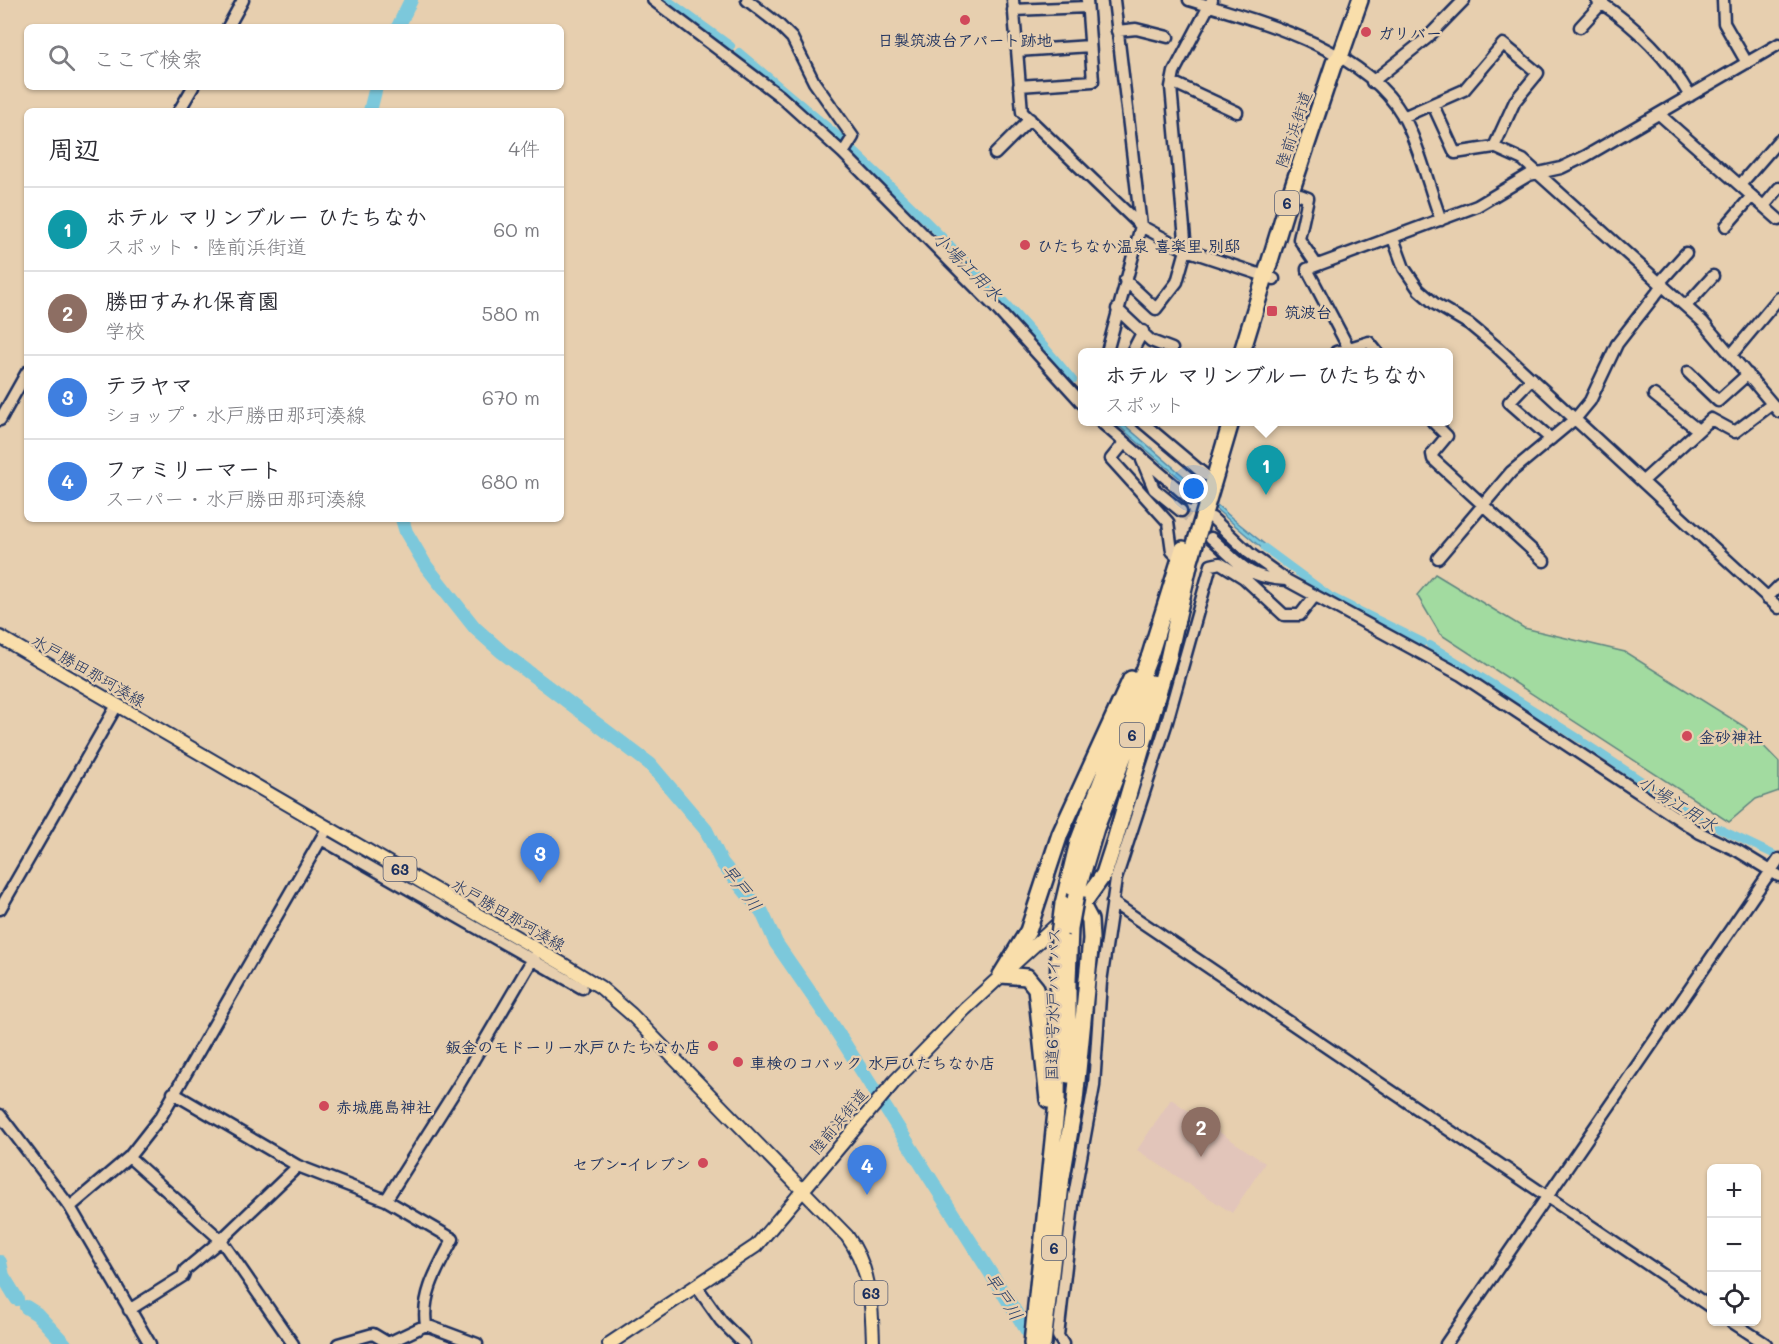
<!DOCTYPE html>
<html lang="ja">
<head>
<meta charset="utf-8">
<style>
  body { margin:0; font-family:Mali,"Klee One",sans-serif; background:#f7f7f7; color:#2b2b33 }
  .controls { position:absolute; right:18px; bottom:18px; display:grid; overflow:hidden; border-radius:9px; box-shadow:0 2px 4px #0004 }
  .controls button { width:54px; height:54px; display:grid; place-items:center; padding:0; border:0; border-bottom:2px solid #e1e1e2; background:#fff; color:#2b2b33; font:30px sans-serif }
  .you { position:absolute; left:1194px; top:489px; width:21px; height:21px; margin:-15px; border:4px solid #fff; border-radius:50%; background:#1a73e8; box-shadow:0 0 0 9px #1a73e833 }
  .badge { display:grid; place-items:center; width:39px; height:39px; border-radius:50%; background:#0f766e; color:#fff; font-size:20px; font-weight:700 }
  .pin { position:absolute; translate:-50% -50px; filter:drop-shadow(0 2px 3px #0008) }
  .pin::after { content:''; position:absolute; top:32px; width:21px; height:18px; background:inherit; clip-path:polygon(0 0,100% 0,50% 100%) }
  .popup { position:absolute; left:1078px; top:348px; width:375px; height:78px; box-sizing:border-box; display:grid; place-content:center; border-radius:9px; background:#fff; filter:drop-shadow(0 2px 4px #0005); font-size:20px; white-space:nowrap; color:#7c7c81 }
  .popup b { font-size:22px; color:#2b2b33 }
  .popup::after { content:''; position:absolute; left:50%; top:100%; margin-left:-12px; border:12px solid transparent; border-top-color:#fff }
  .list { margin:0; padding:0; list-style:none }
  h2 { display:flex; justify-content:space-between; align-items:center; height:78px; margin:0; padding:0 24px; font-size:26px }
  h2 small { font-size:20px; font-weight:400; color:#7c7c81 }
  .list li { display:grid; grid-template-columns:39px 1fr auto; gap:18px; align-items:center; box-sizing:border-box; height:84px; padding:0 24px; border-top:2px solid #e1e1e2 }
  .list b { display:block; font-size:22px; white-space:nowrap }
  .list p { margin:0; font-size:20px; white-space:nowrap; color:#7c7c81 }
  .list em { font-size:20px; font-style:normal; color:#7c7c81 }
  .icon { flex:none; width:33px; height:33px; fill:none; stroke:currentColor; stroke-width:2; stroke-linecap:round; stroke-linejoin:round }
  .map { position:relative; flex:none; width:1779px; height:1344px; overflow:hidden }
  .search { position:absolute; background:#fff; box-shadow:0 2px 4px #0004; left:24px; top:24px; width:540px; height:66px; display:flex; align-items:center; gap:15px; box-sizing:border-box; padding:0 21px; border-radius:9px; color:#7c7c81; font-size:22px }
  .panel { position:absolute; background:#fff; box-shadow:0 2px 4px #0004; left:24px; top:108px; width:540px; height:414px; border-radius:9px }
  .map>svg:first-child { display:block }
  .built { fill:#e2c5ba }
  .green { fill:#a2dba0; stroke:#5e857f; stroke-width:1.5 }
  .water { fill:#7cc8db; stroke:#558ba9; stroke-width:1.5 }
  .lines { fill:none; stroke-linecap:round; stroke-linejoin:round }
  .canal { stroke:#7cc8db; stroke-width:8 }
  .river { stroke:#7cc8db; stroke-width:14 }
  .minor-tunnel { stroke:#beaf9f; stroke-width:10; stroke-dasharray:10 5; stroke-linecap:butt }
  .minor-casing { stroke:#1b2f5e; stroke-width:15 }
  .major-casing { stroke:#1b2f5e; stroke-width:16 }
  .highway-casing { stroke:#1b2f5e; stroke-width:20 }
  .minor { stroke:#e7cfaf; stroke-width:10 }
  .major { stroke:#f9deab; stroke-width:12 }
  .highway { stroke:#f9deab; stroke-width:15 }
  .highway-bridge-casing { stroke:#1b2f5e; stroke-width:20; stroke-linecap:butt }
  .highway-bridge { stroke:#f9deab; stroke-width:15 }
  .poi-dot { fill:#d1495b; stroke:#e7cfaf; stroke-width:2 }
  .labels { text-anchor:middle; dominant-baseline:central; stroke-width:5; stroke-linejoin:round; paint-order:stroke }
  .shield { fill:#e7cfaf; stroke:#585f76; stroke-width:1.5 }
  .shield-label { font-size:15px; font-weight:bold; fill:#1b2f5e }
  .poi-label { font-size:16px; font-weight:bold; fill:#1b2f5e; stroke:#e7cfaf; text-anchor:start }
  .street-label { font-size:16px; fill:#1b2f5e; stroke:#e7cfaf }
  .water-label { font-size:18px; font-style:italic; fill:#253e6a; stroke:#e7cfaf }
</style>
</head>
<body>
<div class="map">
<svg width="1779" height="1344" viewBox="0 0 1779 1344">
  <rect width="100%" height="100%" fill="#e7cfaf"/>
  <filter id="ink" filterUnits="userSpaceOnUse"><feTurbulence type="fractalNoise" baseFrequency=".0167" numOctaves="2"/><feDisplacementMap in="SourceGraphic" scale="12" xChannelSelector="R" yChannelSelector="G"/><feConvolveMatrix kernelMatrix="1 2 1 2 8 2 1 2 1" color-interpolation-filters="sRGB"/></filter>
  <g filter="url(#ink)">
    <!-- built -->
    <path class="built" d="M1171,1099L1265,1163L1232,1213L1137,1150Z"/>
    <!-- green -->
    <path class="green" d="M1435,574L1524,628L1625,652L1745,727L1779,762V791L1756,799L1729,822L1440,634L1417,595Z"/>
    <!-- water -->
    <path class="water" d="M1114,422H1121L1232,518L1274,552L1271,556Z"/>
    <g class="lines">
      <!-- canal -->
      <path class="canal" d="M668,0L731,46
        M739,52L847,143
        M851,148C929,221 1005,298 1073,380
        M1265,548L1330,596L1352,607
        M1358,610L1423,642
        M1430,645L1580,739
        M1585,743L1699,819L1775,855"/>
      <!-- river -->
      <path class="river" d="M398,27L411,0
        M370,111L376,87
        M402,519L406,532L426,566L475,628L502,652L650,764L706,830L722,863L762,912L776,943L832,1024L1035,1343
        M0,1262L3,1276L17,1299
        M26,1307L37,1314L65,1344"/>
      <!-- minor-tunnel -->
      <path class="minor-tunnel" d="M1181,511L1211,538"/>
      <!-- minor casing -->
      <g class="minor-casing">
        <path id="minor" d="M653,0L780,96L843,153L994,306L1083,404
          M747,0L778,24L792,38L814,82L853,137L843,153
          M1013,0L1022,112L1141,226L1186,250L1274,279
          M1189,0C1259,21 1364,48 1403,116C1418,142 1430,191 1441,220
          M1597,0C1634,25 1668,58 1690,96
          M1723,0L1724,23L1747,63
          M1013,10L1087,7
          M228,27L243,0
          M1580,27L1602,3
          M1117,31L1136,29L1168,37
          M1017,51L1090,46
          M1172,82L1237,112
          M1372,82L1427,38L1464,0
          M1019,86L1093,81L1087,0
          M1433,105L1455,153L1494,147L1523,160L1703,322L1779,412
          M179,111L193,87
          M1659,114L1779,220
          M1403,117L1464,90L1503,44L1538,73L1515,101L1494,147
          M995,154L1030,119
          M1740,185L1779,140
          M1300,195L1308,198L1299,239L1316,264
          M1764,206L1779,188
          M1726,226L1752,196
          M1393,238L1404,268L1419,290L1435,304L1469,324L1498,348L1779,608
          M1125,280L1156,309L1177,282L1186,250L1171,87L1174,72L1212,0
          M1660,282L1686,253
          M1686,306L1713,276
          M1117,309L1151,341L1172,349L1171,352
          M1348,347L1307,269L1477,206L1529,175L1561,168L1586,156L1779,44
          M1107,352L1141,226L1114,0
          M1132,352L1143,331
          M1336,352L1369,342L1377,352
          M1732,354L1779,298
          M1688,372L1718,401L1748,374
          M1532,378L1509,402L1551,439
          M1654,395L1698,430
          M0,420L27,372
          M1101,422L1190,499
          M1142,422L1205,475
          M1433,422L1447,436L1432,454L1433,459L1544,561
          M1124,443L1111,459L1168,522L1172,551L1180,559
          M1142,460L1154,489L1181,511
          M1643,481L1711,419L1735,432L1772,404
          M1212,518L1249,553L1288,581L1461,675L1700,833L1738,851L1779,876
          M1211,538C1239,562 1245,578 1286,580
          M1438,558L1511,472L1576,418L1590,401L1617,344L1663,285
          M1767,598L1779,586
          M321,839L582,988
          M1112,902L1712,1308
          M0,909L117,705
          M173,1093L298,1166L386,1200L453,1239C439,1266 421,1294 426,1325
          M0,1115L70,1207L150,1344
          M129,1157L221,1240L293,1344
          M386,1200L460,1083L535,955
          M70,1207L129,1157L162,1115L328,827
          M697,1287L721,1321L744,1344
          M129,1310L183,1276L185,1270L221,1240L298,1166
          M1732,1322L1766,1344
          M338,1344L373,1334L388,1343L426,1325L477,1344
          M1063,1344L1058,1336L1074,1196L1094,1086L1101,982L1116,879L1166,725L1211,565L1220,563L1244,578L1284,615H1300L1314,597
          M1446,1344L1779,859"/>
      </g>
      <!-- major casing -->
      <g class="major-casing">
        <path id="major" d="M0,637L566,966L600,987L631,1014L847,1236C871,1269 872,1304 873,1344
          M609,1344L756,1246L895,1081L965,1009L1064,918"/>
      </g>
      <!-- highway casing -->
      <g class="highway-casing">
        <path id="highway" d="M1242,352L1291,192L1334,63L1340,57L1360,0
          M1076,895L1096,828L1152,683
          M1063,904L1078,842L1150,655L1183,549
          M1001,975L1028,931L1060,834L1131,679
          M1001,975L1027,977L1036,988L1048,1100
          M1068,1075V981L1070,928
          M1062,1177L1075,1101L1091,939L1090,920L1082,905L1104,874L1115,840L1168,659L1190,561L1231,422
          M1032,1344L1057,1102L1059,935
          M1043,1344L1063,1167"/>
      </g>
      <!-- minor -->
      <use href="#minor" class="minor"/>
      <!-- major -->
      <use href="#major" class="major"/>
      <!-- highway -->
      <use href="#highway" class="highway"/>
      <!-- highway-bridge casing -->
      <g class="highway-bridge-casing">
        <path id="highway-bridge" d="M1070,928L1076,895
          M1059,935L1063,904"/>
      </g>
      <!-- highway-bridge -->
      <use href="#highway-bridge" class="highway-bridge"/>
    </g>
  </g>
  <!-- markers -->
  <g class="poi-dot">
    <circle cx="965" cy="20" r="6"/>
    <circle cx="1366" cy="32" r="6"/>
    <circle cx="1025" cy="245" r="6"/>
    <rect x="1266" y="305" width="12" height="12" rx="3"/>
    <circle cx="1687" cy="736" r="6"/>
    <circle cx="713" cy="1046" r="6"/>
    <circle cx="738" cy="1062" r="6"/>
    <circle cx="324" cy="1106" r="6"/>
    <circle cx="703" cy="1163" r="6"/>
  </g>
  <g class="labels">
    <!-- shield labels -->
    <g class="shield">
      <rect x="1275" y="191" width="24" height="24" rx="4.5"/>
      <rect x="1120" y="723" width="24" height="24" rx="4.5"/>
      <rect x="383.5" y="857" width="33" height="24" rx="4.5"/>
      <rect x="1042" y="1236" width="24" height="24" rx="4.5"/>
      <rect x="854.5" y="1281" width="33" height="24" rx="4.5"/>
    </g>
    <g class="shield-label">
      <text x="1287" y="203">6</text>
      <text x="1132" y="735">6</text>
      <text x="400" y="869">63</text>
      <text x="1054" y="1248">6</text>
      <text x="871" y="1293">63</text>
    </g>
    <!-- poi labels -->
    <g class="poi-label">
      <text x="1378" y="32">ガリバー</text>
      <text x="965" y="39" text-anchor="middle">日製筑波台アパート跡地</text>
      <text x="1037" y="245">ひたちなか温泉 喜楽里 別邸</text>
      <text x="1284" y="311">筑波台</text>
      <text x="1699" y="736">金砂神社</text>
      <text x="701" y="1046" text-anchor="end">鈑金のモドーリー水戸ひたちなか店</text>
      <text x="750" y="1062">車検のコバック 水戸ひたちなか店</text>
      <text x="336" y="1106">赤城鹿島神社</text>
      <text x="691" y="1163" text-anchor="end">セブン-イレブン</text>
    </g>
    <!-- street labels -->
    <g class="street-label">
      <text transform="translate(1293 129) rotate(-71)">陸前浜街道</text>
      <text transform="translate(89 670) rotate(30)">水戸勝田那珂湊線</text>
      <text transform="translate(509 914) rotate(30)">水戸勝田那珂湊線</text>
      <text transform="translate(1052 1004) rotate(-89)">国道6号水戸バイパス</text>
      <text transform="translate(838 1121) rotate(-50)">陸前浜街道</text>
    </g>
    <!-- water labels -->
    <g class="water-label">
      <text transform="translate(968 266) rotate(45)">小場江用水</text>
      <text transform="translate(1678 803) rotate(32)">小場江用水</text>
      <text transform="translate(742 887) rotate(53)">早戸川</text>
      <text transform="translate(1004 1296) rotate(57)">早戸川</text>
    </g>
  </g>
</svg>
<div class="controls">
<button>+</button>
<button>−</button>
<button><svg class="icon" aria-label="locate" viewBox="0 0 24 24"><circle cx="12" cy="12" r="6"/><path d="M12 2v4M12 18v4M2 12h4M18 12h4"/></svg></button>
</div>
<div class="you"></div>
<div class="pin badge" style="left:1266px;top:495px;background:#0f9aa8">1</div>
<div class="popup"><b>ホテル マリンブルー ひたちなか</b>スポット</div>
<div class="pin badge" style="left:1201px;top:1157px;background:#8d6e63">2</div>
<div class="pin badge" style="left:540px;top:883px;background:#3f7fe0">3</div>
<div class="pin badge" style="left:867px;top:1195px;background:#3f7fe0">4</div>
<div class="search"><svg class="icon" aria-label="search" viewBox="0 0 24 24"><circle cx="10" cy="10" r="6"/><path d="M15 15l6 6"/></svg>ここで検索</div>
<section class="panel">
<h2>周辺<small>4件</small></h2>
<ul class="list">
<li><span class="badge" style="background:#0f9aa8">1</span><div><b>ホテル マリンブルー ひたちなか</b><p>スポット · 陸前浜街道</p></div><em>60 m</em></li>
<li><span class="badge" style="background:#8d6e63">2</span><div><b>勝田すみれ保育園</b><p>学校</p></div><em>580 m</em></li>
<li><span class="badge" style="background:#3f7fe0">3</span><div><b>テラヤマ</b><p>ショップ · 水戸勝田那珂湊線</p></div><em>670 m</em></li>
<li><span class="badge" style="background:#3f7fe0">4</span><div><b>ファミリーマート</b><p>スーパー · 水戸勝田那珂湊線</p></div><em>680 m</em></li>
</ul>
</section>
</div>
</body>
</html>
